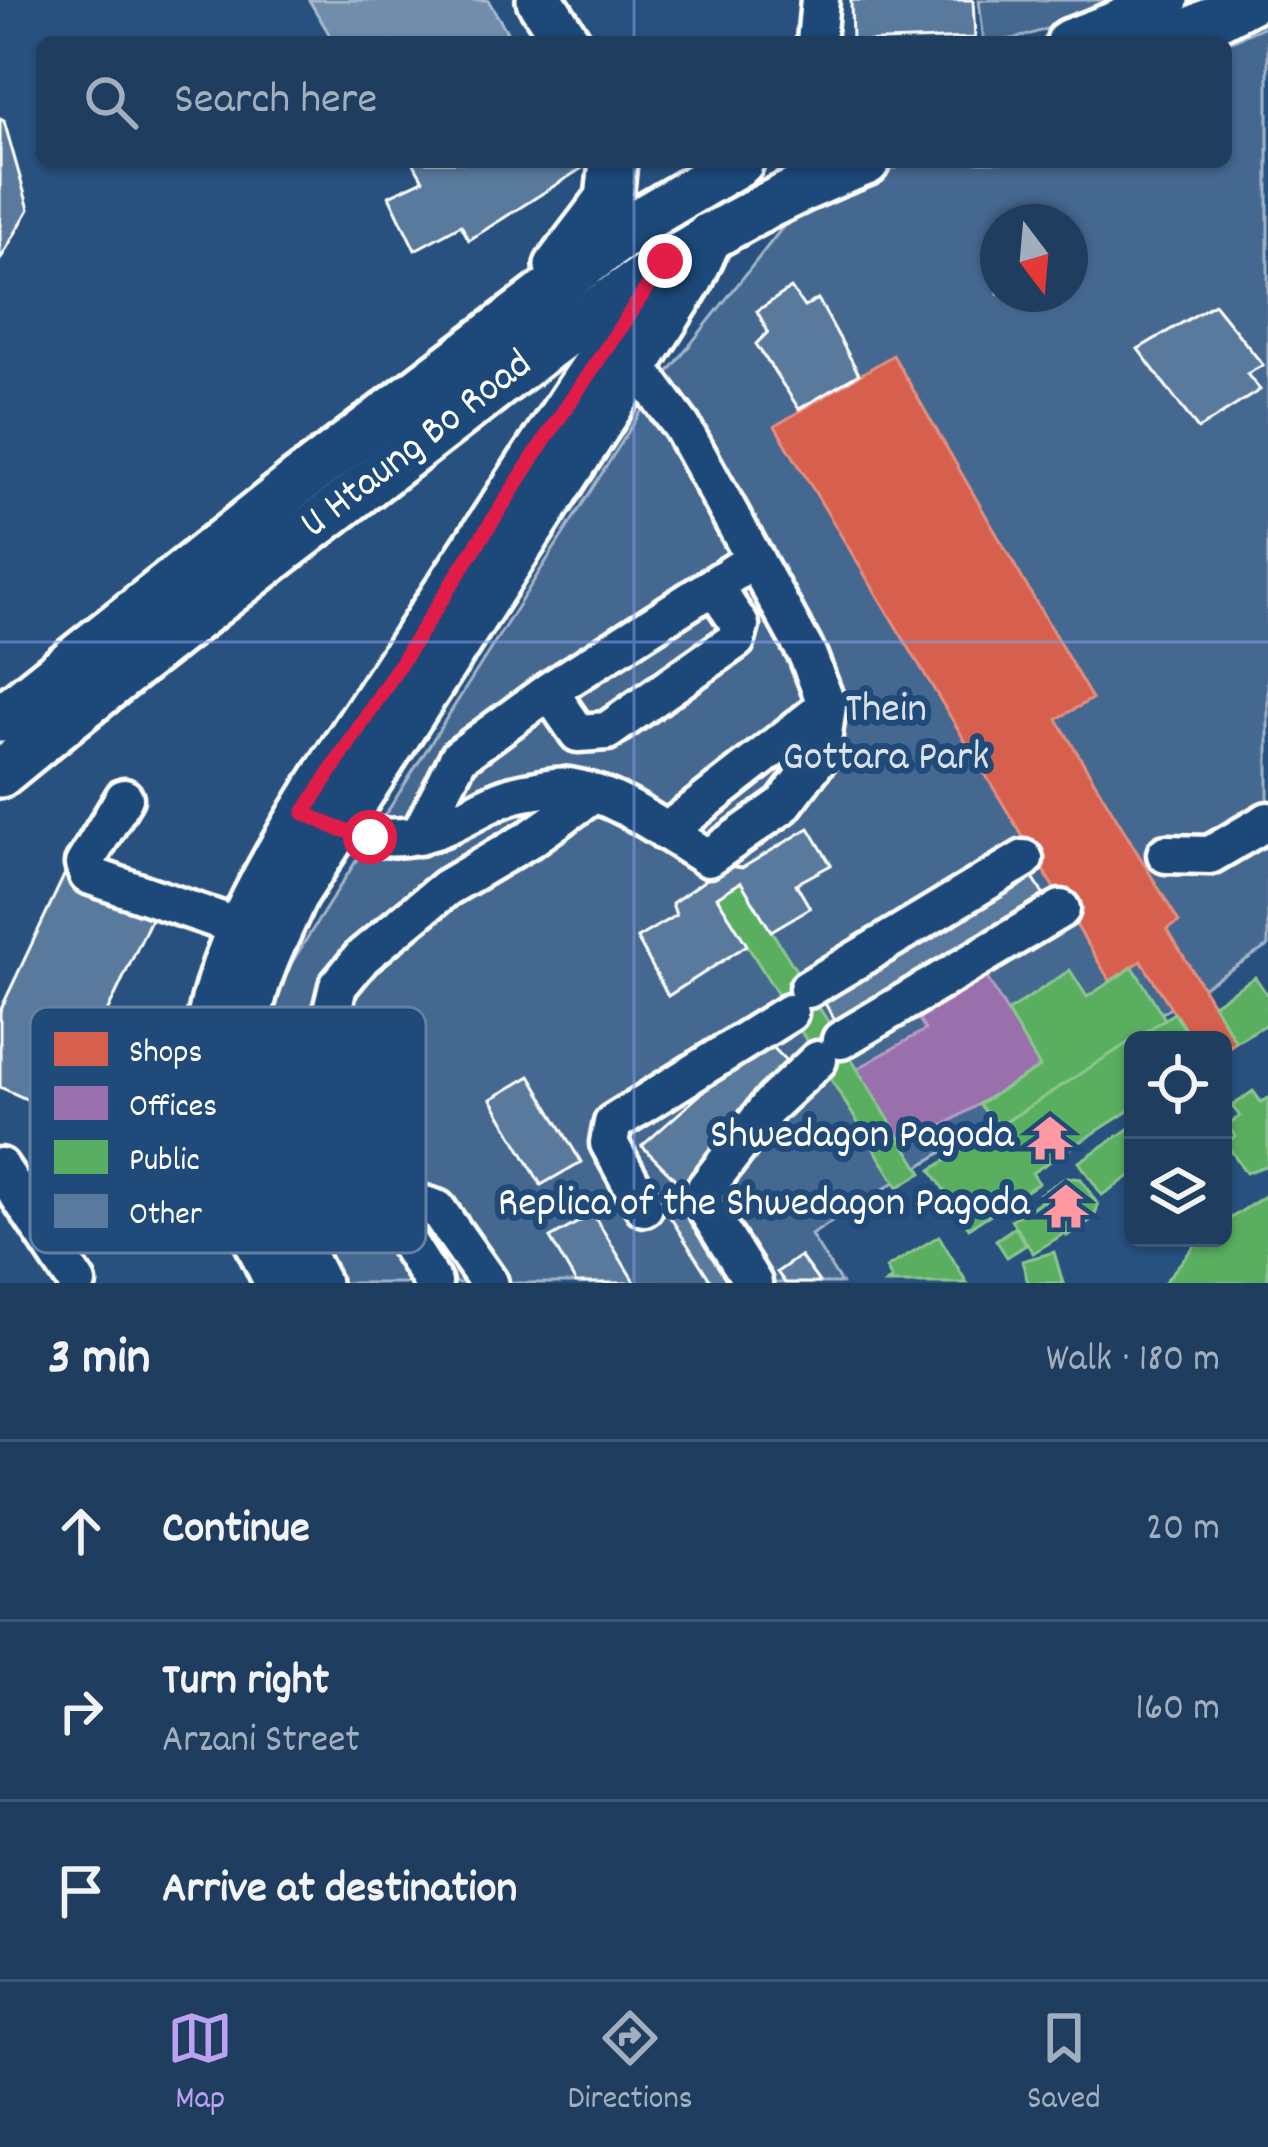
<!DOCTYPE html>
<html lang="en">
<head>
<meta charset="utf-8">
<style>
  body { margin:0; font-family:Dekko,sans-serif; background:#264465; color:#f1f3f6 }
  .controls { position:absolute; right:36px; bottom:36px; display:grid; overflow:hidden; border-radius:18px; box-shadow:0 3px 9px #0004 }
  .controls button { width:108px; height:108px; display:grid; place-items:center; padding:0; border:0; border-bottom:3px solid #3c5674; background:#1e3d5f; color:#f1f3f6; font:60px sans-serif }
  .compass { position:absolute; left:980px; top:204px; width:108px; height:108px; border-radius:50%; background:#1e3d5f; box-shadow:0 3px 9px #0004; rotate:164deg }
  .stop { position:absolute; width:36px; height:36px; margin:-27px; border:9px solid #e11d48; border-radius:50%; background:#fff }
  .stop.end { background:#e11d48; border-color:#fff; box-shadow:0 3px 12px #0008 }
  .list { margin:0; padding:0; list-style:none }
  h2 { display:flex; justify-content:space-between; align-items:center; height:156px; margin:0; padding:0 48px; font-size:51px }
  h2 small { font-size:39px; font-weight:400; color:#a1aebd }
  .list li { display:grid; grid-template-columns:78px 1fr auto; gap:36px; align-items:center; box-sizing:border-box; height:180px; padding:0 48px; border-top:3px solid #3c5674 }
  .list b { display:block; font-size:45px; white-space:nowrap }
  .list p { margin:0; font-size:39px; white-space:nowrap; color:#a1aebd }
  .list em { font-size:39px; font-style:normal; color:#a1aebd }
  .icon { flex:none; width:66px; height:66px; fill:none; stroke:currentColor; stroke-width:2; stroke-linecap:round; stroke-linejoin:round }
  .map { position:relative; flex:none; width:1268px; height:1283px; overflow:hidden }
  .search { position:absolute; background:#1e3d5f; box-shadow:0 3px 9px #0004; left:36px; right:36px; top:36px; height:132px; display:flex; align-items:center; gap:30px; box-sizing:border-box; padding:0 42px; border-radius:18px; color:#a1aebd; font-size:45px }
  .sheet { height:696px; background:#1e3d5f }
  nav { display:flex; justify-content:space-around; align-items:center; box-sizing:border-box; height:168px; border-top:3px solid #3c5674; background:#1e3d5f; font-size:33px; color:#a1aebd }
  nav a { display:grid; justify-items:center; gap:6px }
  nav .on { color:#bca0f2 }
  .map>svg:first-child { display:block }
  .green { fill:#446890; stroke:#a2b4c8; stroke-width:3; fill-rule:evenodd }
  .water { fill:#718dab; stroke:#aabbcd; stroke-width:3 }
  .shops { fill:#d6604d; stroke:#e29082; stroke-width:3 }
  .offices { fill:#9970ab; stroke:#b89bc4; stroke-width:3 }
  .public { fill:#5aae61; stroke:#8cc690; stroke-width:3 }
  .building { fill:#5a7a9d; stroke:#fff; stroke-width:3 }
  .lines { fill:none; stroke-linecap:round; stroke-linejoin:round }
  .minor-casing { stroke:#fff; stroke-width:45 }
  .major-casing { stroke:#fff; stroke-width:54 }
  .minor { stroke:#1f4a7a; stroke-width:36 }
  .major { stroke:#1f4a7a; stroke-width:45 }
  .route { stroke:#e11d48; stroke-width:15 }
  .grid { fill:none; stroke:#839eea; stroke-width:3; stroke-opacity:0.55 }
  .labels { text-anchor:middle; dominant-baseline:central; stroke-width:12; stroke-linejoin:round; paint-order:stroke }
  .street-label { font-size:42px; fill:#fff; stroke:#1f4a7a }
  .park-label { font-size:42px; fill:#dae1e9; stroke:#1f4a7a }
  .poi-label { font-size:42px; fill:#fff; stroke:#1f4a7a; text-anchor:end }
  .key { fill:#1f4a7a; stroke:#6280a2; stroke-width:3 }
  .key-label { font-size:33px; fill:#fff }
</style>
</head>
<body>
<div class="map">
<svg width="1268" height="1283" viewBox="0 0 1268 1283">
  <rect width="100%" height="100%" fill="#28517f"/>
  <filter id="ink" filterUnits="userSpaceOnUse"><feTurbulence type="fractalNoise" baseFrequency=".00833" numOctaves="2"/><feDisplacementMap in="SourceGraphic" scale="24" xChannelSelector="R" yChannelSelector="G"/><feConvolveMatrix kernelMatrix="1 2 1 2 8 2 1 2 1" color-interpolation-filters="sRGB"/></filter>
  <g filter="url(#ink)">
    <!-- green -->
    <path class="green" d="M979,0H1113C1072,17 1029,42 984,42Z
      M1268,25V946L811,1235L841,1283H320L245,1036L656,388L805,199L914,162H1226V43ZM998,222H1070V294H998Z"/>
    <!-- water -->
    <path class="water" d="M309,0H488L507,32L490,42H334Z"/>
    <!-- shops -->
    <path class="shops" d="M893,355L1092,699L1057,719L1179,922L1167,929L1236,1042L1223,1051V1040H1192L1141,961L1110,981L775,426Z"/>
    <!-- offices -->
    <path class="offices" d="M980,966L1040,1067L906,1148L857,1069L925,1030L912,1007Z"/>
    <!-- public -->
    <path class="public" d="M741,882L922,1173L898,1187L717,897Z
      M1133,967L1165,1019L998,1127L979,1104L1040,1067L1007,1012L1070,970L1087,997Z
      M1255,977L1268,996V1023L1236,1042L1213,1004Z
      M1174,1013L1192,1040H1133V1108L1032,1173L1039,1183L969,1228L931,1170Z
      M1253,1091L1261,1102L1268,1098V1165L1246,1173L1226,1143L1235,1136L1227,1125L1240,1116L1232,1106Z
      M1133,1126V1174L1102,1195L1079,1162Z
      M1067,1177L1081,1179L1098,1205L1094,1218L1067,1236L1040,1194Z
      M1268,1194V1283H1164L1201,1238H1223V1223Z
      M1043,1200L1065,1233L1033,1253L1011,1220Z
      M1015,1227L1026,1245L1007,1257L996,1240Z
      M939,1236L967,1283H886L892,1279L886,1268Z
      M1054,1252L1063,1283H1028L1022,1261Z"/>
    <!-- building -->
    <path class="building" d="M851,0H973L975,38L852,42Z
      M0,119L4,121L29,209L0,260Z
      M413,162H582L584,167L469,240L461,225L415,250L389,196L423,180Z
      M791,288L804,307L818,299L859,374L799,409L756,344L768,332L757,311Z
      M1214,304L1263,365L1247,374L1260,390L1198,429L1138,349Z
      M809,828L831,865L796,884L810,908L771,931L741,882L717,897L747,945L668,996L637,938L676,915L672,903L717,872L729,866L742,868Z
      M69,865L154,913L59,1114L0,1087V1011Z
      M1030,873L1049,904L839,1027L820,995Z
      M764,1038L793,1068L681,1185L642,1146Z
      M530,1076L581,1162L541,1185L491,1099Z
      M689,1194L745,1283H712L665,1209Z
      M593,1214L635,1283H576L550,1238Z
      M800,1256L819,1282V1283H785L777,1272Z"/>
    <g class="lines">
      <!-- minor casing -->
      <g class="minor-casing">
        <path id="minor" d="M816,42L820,0
          M549,691L578,733L607,731L736,640L740,625L715,588
          M124,798L84,864L88,875L242,928
          M314,818C358,839 403,846 448,825C477,812 499,795 532,791C544,789 558,785 569,787C620,795 665,832 708,858L783,805L820,756L827,706L808,656L682,427L636,365
          M666,832L827,706
          M419,836L459,757L549,691L755,559
          M1166,854L1210,855L1268,821
          M808,989L1024,859
          M841,1040L1061,909
          M0,1167L77,1283
          M644,1207L609,1143L613,1123L789,1013
          M392,1221L425,1205L437,1209L489,1283
          M433,1283L353,1156L327,1032L338,986L363,956L446,888L533,837L592,795
          M753,1283L704,1205L705,1189L770,1105L818,1060"/>
      </g>
      <!-- major casing -->
      <g class="major-casing">
        <g id="major">
          <path d="M540,0L567,42"/>
          <path d="M1070,42L1123,22L1165,0"/>
          <path d="M1170,42L1251,0"/>
          <path d="M558,266L609,199L613,162"/>
          <path d="M0,719L298,482L648,216L740,162"/>
          <path id="s1" d="M0,774C134,664 271,559 408,454C552,343 693,226 866,162"/>
          <path d="M278,1283C241,1205 202,1130 208,1042C215,930 334,766 395,671C484,534 574,397 665,261"/>
          <path d="M316,1283C269,1190 224,1107 252,999C261,963 279,929 294,895L636,365L690,279L710,235"/>
        </g>
      </g>
      <!-- minor -->
      <use href="#minor" class="minor"/>
      <!-- major -->
      <use href="#major" class="major"/>
    </g>
  </g>
  <g class="lines" filter="url(#ink)">
    <!-- route -->
    <path class="route" d="M370,837L336,828L304,813L549,433L665,261"/>
  </g>
  <!-- grid -->
  <path class="grid" d="M634,0V42M634,162V1283M0,642H1268"/>
  <!-- icons -->
  <defs>
    <g id="temple-bare" transform="scale(3.6)"><path d="M0-6L5-2H3V0L6.5 2.5H4V6H1.5V3h-3V6H-4V2.5H-6.5L-3 0V-2H-5Z" fill="#ff9aa2" stroke="#1f4a7a" stroke-width="2.5" paint-order="stroke"/></g>
  </defs>
  <g fill-rule="evenodd">
    <use href="#temple-bare" x="1050" y="1138"/>
    <use href="#temple-bare" x="1066" y="1206"/>
  </g>
  <g class="labels">
    <!-- street labels -->
    <g class="street-label">
      <text stroke="none"><textPath href="#s1" startOffset="531">U Htaung Bo Road</textPath></text>
    </g>
    <!-- park labels -->
    <g class="park-label">
      <text x="886" y="712">Thein<tspan x="886" dy="48">Gottara Park</tspan></text>
    </g>
    <!-- poi labels -->
    <g class="poi-label">
      <text x="1014" y="1138">Shwedagon Pagoda</text>
      <text x="1030" y="1206">Replica of the Shwedagon Pagoda</text>
    </g>
  </g>
  <!-- legend -->
  <rect x="30" y="1007" width="396" height="246" rx="18" class="key"/>
  <rect x="54" y="1032" width="54" height="34" fill="#d6604d"/>
  <rect x="54" y="1086" width="54" height="34" fill="#9970ab"/>
  <rect x="54" y="1140" width="54" height="34" fill="#5aae61"/>
  <rect x="54" y="1194" width="54" height="34" fill="#5a7a9d"/>
  <g class="key-label">
    <text x="129" y="1061">Shops</text>
    <text x="129" y="1115">Offices</text>
    <text x="129" y="1169">Public</text>
    <text x="129" y="1223">Other</text>
  </g>
</svg>
<div class="controls">
<button><svg class="icon" aria-label="locate" viewBox="0 0 24 24"><circle cx="12" cy="12" r="6"/><path d="M12 2v4M12 18v4M2 12h4M18 12h4"/></svg></button>
<button><svg class="icon" aria-label="layers" viewBox="0 0 24 24"><path d="M12 4l9 5-9 5-9-5zM3 14l9 5 9-5"/></svg></button>
</div>
<svg class="compass" viewBox="-18 -18 36 36"><path d="M0-13l5 13h-10z" fill="#e53935"/><path d="M0 13l5-13h-10z" fill="#a1aebd"/></svg>
<div class="stop" style="left:370px;top:837px"></div>
<div class="stop end" style="left:665px;top:261px"></div>
<div class="search"><svg class="icon" aria-label="search" viewBox="0 0 24 24"><circle cx="10" cy="10" r="6"/><path d="M15 15l6 6"/></svg>Search here</div>
</div>
<section class="sheet">
<h2>3 min<small>Walk · 180 m</small></h2>
<ul class="list">
<li><svg class="icon" aria-label="ahead" viewBox="0 0 24 24"><path d="M12 20V5M6 11l6-6 6 6"/></svg><div><b>Continue</b></div><em>20 m</em></li>
<li><svg class="icon" aria-label="right" viewBox="0 0 24 24"><path d="M7 20v-9h11M14 6l5 5-5 5"/></svg><div><b>Turn right</b><p>Arzani Street</p></div><em>160 m</em></li>
<li><svg class="icon" aria-label="arrive" viewBox="0 0 24 24"><path d="M6 21V4h12l-3 4 3 4H6"/></svg><div><b>Arrive at destination</b></div></li>
</ul>
</section>
<nav>
<a class="on"><svg class="icon" aria-label="map" viewBox="0 0 24 24"><path d="M3 6l6-2 6 2 6-2v14l-6 2-6-2-6 2zM9 4v14M15 6v14"/></svg>Map</a>
<a><svg class="icon" aria-label="directions" viewBox="0 0 24 24"><path d="M12 3l9 9-9 9-9-9zM9 14v-3h6M13 9l2 2-2 2"/></svg>Directions</a>
<a><svg class="icon" aria-label="saved" viewBox="0 0 24 24"><path d="M7 4h10v16l-5-4-5 4z"/></svg>Saved</a>
</nav>
</body>
</html>
